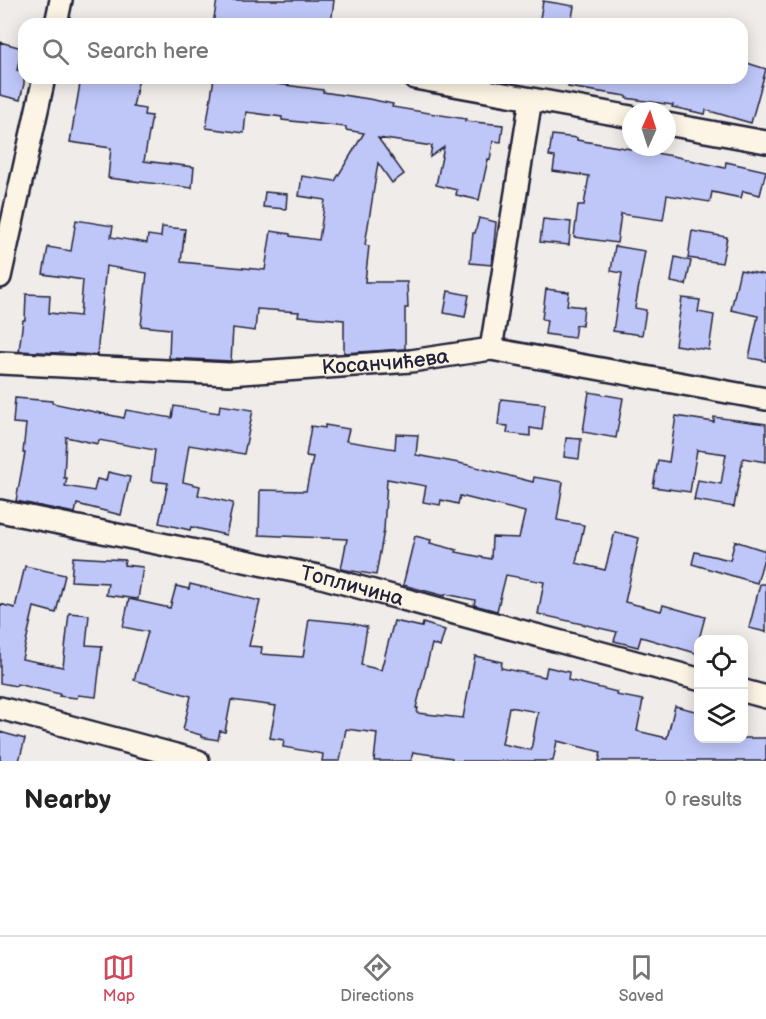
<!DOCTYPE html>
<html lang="en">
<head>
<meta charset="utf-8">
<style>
  body { margin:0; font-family:"Balsamiq Sans",sans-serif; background:#f6f6f6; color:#222 }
  .controls { position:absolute; right:18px; bottom:18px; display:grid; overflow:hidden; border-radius:12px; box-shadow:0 3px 15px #0003 }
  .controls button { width:54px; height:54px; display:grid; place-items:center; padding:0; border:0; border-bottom:2px solid #e0e0e0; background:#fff; color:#222; font:30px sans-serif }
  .compass { position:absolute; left:622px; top:102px; width:54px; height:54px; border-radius:50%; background:#fff; box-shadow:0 3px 15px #0003; rotate:3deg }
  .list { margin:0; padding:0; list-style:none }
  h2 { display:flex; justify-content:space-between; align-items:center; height:78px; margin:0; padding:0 24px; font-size:26px }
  h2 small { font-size:20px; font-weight:400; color:#767676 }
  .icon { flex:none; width:33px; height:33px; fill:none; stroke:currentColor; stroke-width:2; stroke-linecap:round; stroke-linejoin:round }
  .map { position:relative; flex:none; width:766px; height:761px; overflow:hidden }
  .search { position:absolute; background:#fff; box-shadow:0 3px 15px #0003; left:18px; right:18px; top:18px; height:66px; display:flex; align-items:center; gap:15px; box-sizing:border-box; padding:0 21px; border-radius:18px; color:#767676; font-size:22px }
  .sheet { height:174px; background:#fff }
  nav { display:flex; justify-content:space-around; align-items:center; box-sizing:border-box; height:84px; border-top:2px solid #e0e0e0; background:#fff; font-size:16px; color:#767676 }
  nav a { display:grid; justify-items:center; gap:3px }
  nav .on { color:#d1495b }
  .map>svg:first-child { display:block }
  .building { fill:#bfc7f9; stroke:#22223b; stroke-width:1.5; fill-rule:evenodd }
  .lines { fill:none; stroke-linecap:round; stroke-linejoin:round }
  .minor-casing { stroke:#22223b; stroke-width:26 }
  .minor { stroke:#fcf5e5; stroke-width:21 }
  .labels { text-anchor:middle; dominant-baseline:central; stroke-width:4.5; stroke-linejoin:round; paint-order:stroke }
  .street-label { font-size:21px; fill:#22223b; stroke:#fcf5e5 }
</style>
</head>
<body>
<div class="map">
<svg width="766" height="761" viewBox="0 0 766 761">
  <rect width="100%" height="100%" fill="#f0ece9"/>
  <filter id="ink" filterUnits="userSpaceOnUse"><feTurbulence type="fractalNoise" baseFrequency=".0167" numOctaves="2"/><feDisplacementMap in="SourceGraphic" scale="12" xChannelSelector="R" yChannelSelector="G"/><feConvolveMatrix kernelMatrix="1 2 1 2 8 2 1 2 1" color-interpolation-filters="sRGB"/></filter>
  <g filter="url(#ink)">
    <!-- building -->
    <path class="building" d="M217,0H334L331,24H213Z
      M543,1L574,6L571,24H539Z
      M0,42L22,48L17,70L24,71V84L20,100L0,95Z
      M744,62L766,69L751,123L706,110L705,114L672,107L673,105L626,98V96L568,87L569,78H742Z
      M81,78H139L133,107L145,109L144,115L152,116L144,161L194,167L192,188L108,178L111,148L70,142Z
      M214,78H259L277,81V84L323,90V92L369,99L393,104L392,107L466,119L465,121L503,125L501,142L493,141L490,160L488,159L479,200L456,195L457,190L436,185L444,147L430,157L432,146L378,138L404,174L392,183L378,163L365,245L369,246L365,282H407L408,308H405V349L344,353V320L298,316L299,312L257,309L255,331L233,328L231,361L169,358L170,329L141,326L147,273L106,266L97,355L19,351L23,320H25L26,294L50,295L49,313L80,316L83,280L43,274L48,247L71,251L76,220L113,226L111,237L147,243L148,235L161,237L162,227L185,229L181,262L265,270L271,231L290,234V236L319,240L325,200L299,196L302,176L335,181L364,133L346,130V127L282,120V117L246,112L244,133L206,128Z
      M552,135L577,138V140L673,156L725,168L726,162L766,171L760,195L743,191L741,198L712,192L710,202L667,195L663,220L621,214L617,243L574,237L578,205H584L589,176L553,171L555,157L549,156Z
      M265,192L287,194L286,209L263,207Z
      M479,218L496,222L492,265L470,263L473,233H475Z
      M543,219L571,222L569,245L540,242Z
      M692,231L727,237L722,263L688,258Z
      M615,246L645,251L635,308L646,310L642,335L613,331L622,273L611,271Z
      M675,257L691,261L686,285L671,282Z
      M740,270L766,275V361L749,358L758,316L731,310Z
      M546,289L569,292L567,305L584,307L582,326L576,325L574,338L545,334L547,320L542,319Z
      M448,291L469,295L465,317L444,313Z
      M682,298L700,300L698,312L714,315L709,350L675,345Z
      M589,392L623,398L616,438L583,432Z
      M15,398L52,401V403L124,418L126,410L172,418L174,406L219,413L220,405L253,410L244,454L189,445L183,482L200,486L198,495L233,503L226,535L191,527L190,530L159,523L168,483L151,481L155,450L99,440L98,444L66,437L64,478H67L65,486L94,491L97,479L106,481L108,472L130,477L121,515L77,504L75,513L16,501L25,453H23L26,424L13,423Z
      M501,399L545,404L542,430L530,428V436L507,433L508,426L498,425Z
      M676,416L714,422V417L766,424V462L743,458L734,507L694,500L698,480L721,484L726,454L697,450L690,492L653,487L658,460L669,462Z
      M325,425L349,429L346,441L395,449L396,434L418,435L416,455L464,464L533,482L534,477L563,482L557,520L584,525L576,563L605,570L615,532L639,538L625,602L661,611L663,605L705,617L699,639V654L641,637L638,647L614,641L617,632L538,614L544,582L506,575L497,611L474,605L475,600L445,594V596L403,585L415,536L431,540L430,543L457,550L456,552L491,559L492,537L519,538L525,512L460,496L458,504L441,500L440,505L423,502L426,486L387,479L384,530L376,575L341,569L347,539L259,535L260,490L306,491L313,457L306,456L311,426L325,428Z
      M566,438L581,439L579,459L564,457Z
      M735,541L766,551L757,583L692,564L695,552L730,560Z
      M73,557L125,560L124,565L143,567L138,599L106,595L108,583L71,581Z
      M25,566L65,575L56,613L34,607L22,659L63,667L69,613L89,615L86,645L102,646L96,697L78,695L77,698L59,696L60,694L17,684L16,686L0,683V604L15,608Z
      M190,584L260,601L249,646L262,647L261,654L303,657L309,619L350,623L367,627L361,665L381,670L394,621L422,627L423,623L445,630L440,647L432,644L416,708H418L417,713L463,718L475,656L502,662L501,668L545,677L547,667L569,672L568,680L617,692L616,695L643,700L637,731L667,738L675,706L699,712V738H766V761H599L601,752L557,741L553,761H452V758L413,752L411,761H374L377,733L346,729L340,761H322L323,754L283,747L284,740L270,738L276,706L231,700L225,732L220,731L218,740L201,737V735L183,730L191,696L134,680L148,632L123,627L129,599L170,608L176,586L189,589ZM509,707L538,712L531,750L502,744Z
      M760,584H766V632L749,628Z
      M0,732L25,739L19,761H0Z"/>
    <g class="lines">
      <!-- minor casing -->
      <g class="minor-casing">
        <g id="minor">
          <path d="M56,24L61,0"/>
          <path d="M415,78L631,117"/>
          <path d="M667,124L766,142"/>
          <path d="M0,277L44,78"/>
          <path d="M491,349L531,99"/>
          <path id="s1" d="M0,363L229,374L411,361L491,349L766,399"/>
          <path id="s2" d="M0,511L318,576L698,679"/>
          <path d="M744,691L766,697"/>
          <path d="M0,708L198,761"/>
        </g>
      </g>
      <!-- minor -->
      <use href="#minor" class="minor"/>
    </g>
  </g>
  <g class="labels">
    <!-- street labels -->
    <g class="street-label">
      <text stroke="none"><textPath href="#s1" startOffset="386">Косанчићева</textPath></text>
      <text stroke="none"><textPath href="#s2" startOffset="360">Топличина</textPath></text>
    </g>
  </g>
</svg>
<div class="controls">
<button><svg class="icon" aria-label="locate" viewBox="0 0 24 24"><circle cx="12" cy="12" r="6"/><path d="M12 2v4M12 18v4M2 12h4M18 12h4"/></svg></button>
<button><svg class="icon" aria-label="layers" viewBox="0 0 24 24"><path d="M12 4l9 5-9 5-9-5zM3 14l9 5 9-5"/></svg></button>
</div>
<svg class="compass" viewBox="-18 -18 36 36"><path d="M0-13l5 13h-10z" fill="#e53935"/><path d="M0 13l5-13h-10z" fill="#767676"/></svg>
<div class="search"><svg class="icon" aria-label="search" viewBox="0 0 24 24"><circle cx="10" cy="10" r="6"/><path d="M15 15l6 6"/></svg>Search here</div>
</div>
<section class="sheet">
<h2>Nearby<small>0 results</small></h2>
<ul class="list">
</ul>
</section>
<nav>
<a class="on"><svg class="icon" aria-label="map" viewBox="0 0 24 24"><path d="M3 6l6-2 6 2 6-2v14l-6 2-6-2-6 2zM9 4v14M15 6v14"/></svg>Map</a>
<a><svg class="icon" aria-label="directions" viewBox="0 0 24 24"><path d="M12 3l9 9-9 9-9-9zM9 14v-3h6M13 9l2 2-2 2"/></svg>Directions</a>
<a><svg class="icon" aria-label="saved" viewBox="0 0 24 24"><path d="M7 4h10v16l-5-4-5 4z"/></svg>Saved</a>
</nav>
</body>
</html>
